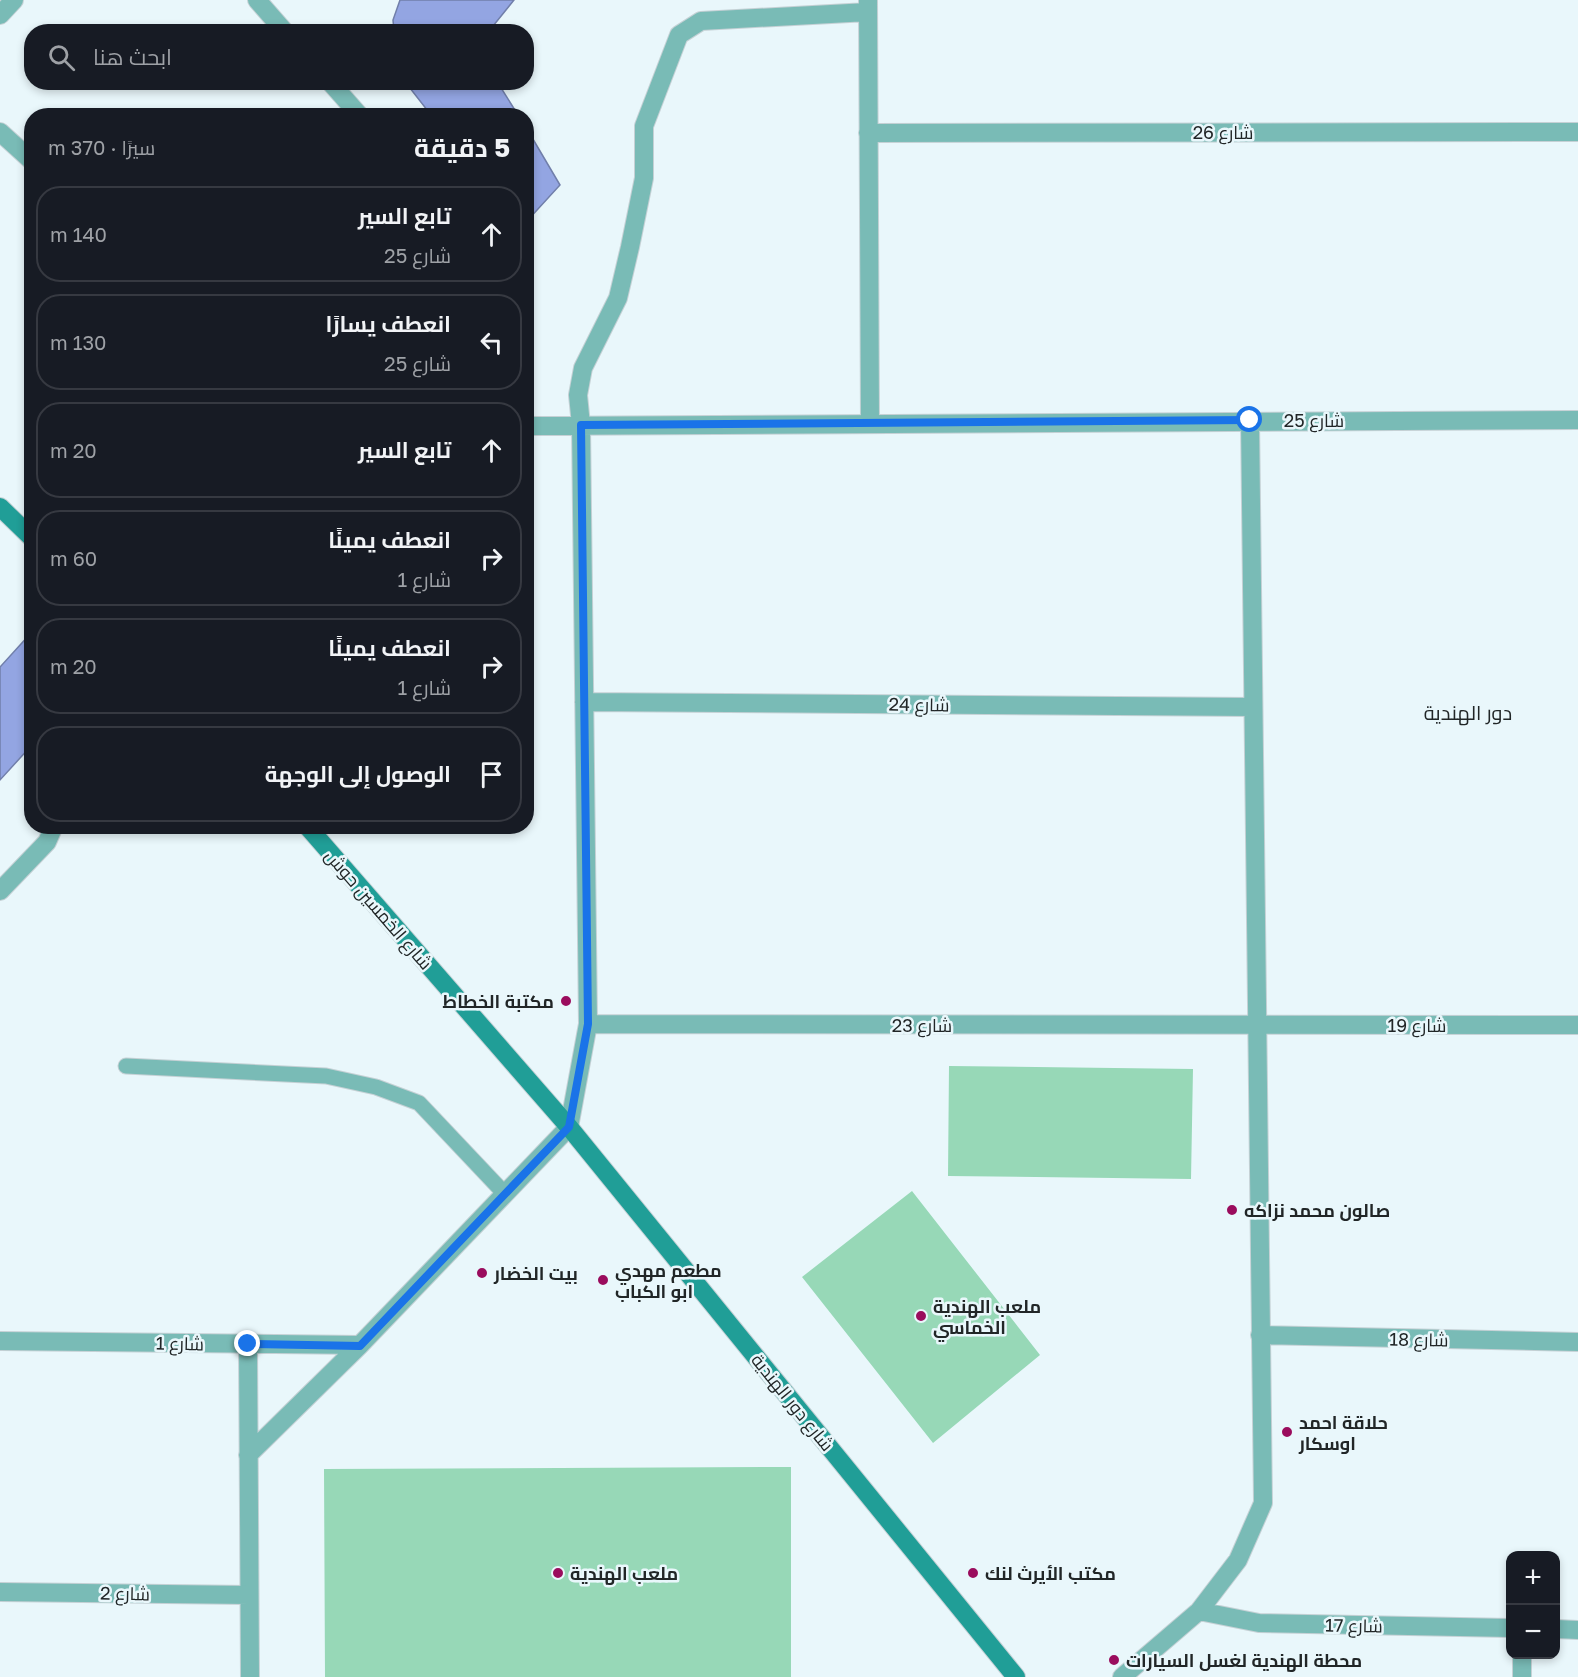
<!DOCTYPE html>
<html lang="ar">
<head>
<meta charset="utf-8">
<style>
  body { margin:0; font-family:"Golos Text",Cairo,sans-serif; background:#242831; color:#f1f3f6; direction:rtl }
  .controls { position:absolute; right:18px; bottom:18px; display:grid; overflow:hidden; border-radius:12px; box-shadow:0 3px 9px #0003 }
  .controls button { width:54px; height:54px; display:grid; place-items:center; padding:0; border:0; border-bottom:2px solid #363941; background:#171b24; color:#f1f3f6; font:30px sans-serif }
  .stop { position:absolute; width:18px; height:18px; margin:-14px; border:4px solid #1a73e8; border-radius:50%; background:#fff }
  .stop.end { background:#1a73e8; border-color:#fff; box-shadow:0 2px 6px #0008 }
  .list { margin:0; padding:0; list-style:none }
  h2 { display:flex; justify-content:space-between; align-items:center; height:78px; margin:0; padding:0 24px; font-size:26px }
  h2 small { font-size:20px; font-weight:400; color:#9ea1a6 }
  .list li { display:grid; grid-template-columns:39px 1fr auto; gap:18px; align-items:center; box-sizing:border-box; height:96px; margin:0 12px 12px; padding:0 12px; border:2px solid #363941; border-radius:24px }
  .list b { display:block; font-size:22px; white-space:nowrap }
  .list p { margin:0; font-size:20px; white-space:nowrap; color:#9ea1a6 }
  .list em { font-size:20px; font-style:normal; color:#9ea1a6 }
  .icon { flex:none; width:33px; height:33px; fill:none; stroke:currentColor; stroke-width:2; stroke-linecap:round; stroke-linejoin:round }
  .map { position:relative; flex:none; width:1578px; height:1677px; overflow:hidden; direction:ltr }
  .search { position:absolute; background:#171b24; box-shadow:0 3px 9px #0003; left:24px; top:24px; width:510px; height:66px; display:flex; align-items:center; gap:15px; box-sizing:border-box; padding:0 21px; border-radius:24px; color:#9ea1a6; font-size:22px }
  .panel { position:absolute; background:#171b24; box-shadow:0 3px 9px #0003; left:24px; top:108px; width:510px; height:726px; border-radius:24px; direction:rtl }
  .map>svg:first-child { display:block }
  .green { fill:#97d8b7 }
  .water { fill:#93a5e2; stroke:#717faa; stroke-width:1.5 }
  .lines { fill:none; stroke-linecap:round; stroke-linejoin:round }
  .lane-casing { stroke:#c5d1d5; stroke-width:17 }
  .street-casing { stroke:#c5d1d5; stroke-width:20 }
  .secondary-casing { stroke:#c5d1d5; stroke-width:20 }
  .lane { stroke:#79bbb6; stroke-width:15 }
  .street { stroke:#79bbb6; stroke-width:18 }
  .secondary { stroke:#209e97; stroke-width:18 }
  .route { stroke:#1a73e8; stroke-width:8 }
  .poi-dot { fill:#9a0c5d; stroke:#e9f7fb; stroke-width:2 }
  .labels { text-anchor:middle; dominant-baseline:central; stroke-width:5; stroke-linejoin:round; paint-order:stroke }
  .street-label { font-size:18px; fill:#212627; stroke:#e9f7fb }
  .poi-label { font-size:18px; font-weight:bold; fill:#212627; stroke:#e9f7fb; text-anchor:start }
  .neighbourhood-label { font-size:20px; fill:#212627; stroke:#e9f7fb }
</style>
</head>
<body>
<div class="map">
<svg width="1578" height="1677" viewBox="0 0 1578 1677">
  <rect width="100%" height="100%" fill="#e9f7fb"/>
  <!-- green -->
  <path class="green" d="M949,1066L1193,1069L1191,1179L948,1176Z
    M912,1191L1040,1355L933,1443L802,1277Z
    M791,1467V1677H325L324,1469Z"/>
  <!-- water -->
  <path class="water" d="M400,0H514L489,31H394L393,20Z
    M406,83H498L518,115H431Z
    M527,129L560,185L527,221H526Z
    M31,633V746L0,780V667Z"/>
  <g class="lines">
    <!-- lane casing -->
    <g class="lane-casing">
      <path id="lane" d="M126,1066L326,1076L376,1087L419,1103L505,1194"/>
    </g>
    <!-- street casing -->
    <g class="street-casing">
      <path id="street" d="M257,0L285,32
        M868,0L870,424
        M0,15L14,0
        M330,82L360,116
        M0,132L32,161
        M868,133L1578,132
        M526,426L1578,420
        M584,702L1253,707
        M0,891L47,842L54,826
        M588,1024L1578,1025
        M1260,1335L1578,1342
        M0,1341L360,1345
        M248,1344L250,1677
        M248,1455L360,1345L569,1127L588,1024L581,425L578,395L583,368L618,298L630,247L644,178V126L679,35L701,21L868,12
        M0,1592L249,1595
        M1199,1611L1259,1623L1510,1628
        M1556,1629L1578,1630
        M1122,1677L1199,1611L1238,1560L1263,1503L1250,420
        M1522,1677V1654"/>
    </g>
    <!-- secondary casing -->
    <g class="secondary-casing">
      <path id="secondary" d="M0,507L32,538
        M307,826L569,1127L1016,1677"/>
    </g>
    <!-- lane -->
    <use href="#lane" class="lane"/>
    <!-- street -->
    <use href="#street" class="street"/>
    <!-- secondary -->
    <use href="#secondary" class="secondary"/>
  </g>
  <g class="lines">
    <!-- route -->
    <path class="route" d="M248,1344L360,1346L569,1127L588,1024L581,425L1250,420"/>
  </g>
  <!-- markers -->
  <g class="poi-dot">
    <circle cx="566" cy="1001" r="6"/>
    <circle cx="1232" cy="1210" r="6"/>
    <circle cx="482" cy="1273" r="6"/>
    <circle cx="603" cy="1280" r="6"/>
    <circle cx="921" cy="1316" r="6"/>
    <circle cx="1287" cy="1432" r="6"/>
    <circle cx="558" cy="1573" r="6"/>
    <circle cx="973" cy="1573" r="6"/>
    <circle cx="1114" cy="1660" r="6"/>
  </g>
  <g class="labels">
    <!-- street labels -->
    <g class="street-label">
      <text x="1223" y="132">شارع 26</text>
      <text x="1314" y="420">شارع 25</text>
      <text transform="translate(919 704) rotate(1)">شارع 24</text>
      <text transform="translate(379 909) rotate(49)">شارع الخمسين حوش</text>
      <text x="922" y="1025">شارع 23</text>
      <text x="1417" y="1025">شارع 19</text>
      <text transform="translate(1419 1339) rotate(1)">شارع 18</text>
      <text transform="translate(180 1343) rotate(1)">شارع 1</text>
      <text transform="translate(793 1402) rotate(51)">شارع دور الهندية</text>
      <text transform="translate(125 1593) rotate(1)">شارع 2</text>
      <text transform="translate(1354 1625) rotate(1)">شارع 17</text>
    </g>
    <!-- poi labels -->
    <g class="poi-label">
      <text x="554" y="1001" text-anchor="end">مكتبة الخطاط</text>
      <text x="1244" y="1210">صالون محمد نزاكه</text>
      <text x="615" y="1270">مطعم مهدي<tspan x="615" dy="21">ابو الكباب</tspan></text>
      <text x="494" y="1273">بيت الخضار</text>
      <text x="933" y="1306">ملعب الهندية<tspan x="933" dy="21">الخماسي</tspan></text>
      <text x="1299" y="1422">حلاقة احمد<tspan x="1299" dy="21">اوسكار</tspan></text>
      <text x="570" y="1573">ملعب الهندية</text>
      <text x="985" y="1573">مكتب الأيرث لنك</text>
      <text x="1126" y="1660">محطة الهندية لغسل السيارات</text>
    </g>
    <!-- neighbourhood labels -->
    <g class="neighbourhood-label">
      <text x="1468" y="712">دور الهندية</text>
    </g>
  </g>
</svg>
<div class="controls">
<button>+</button>
<button>−</button>
</div>
<div class="stop" style="left:1250px;top:420px"></div>
<div class="stop end" style="left:248px;top:1344px"></div>
<div class="search"><svg class="icon" aria-label="search" viewBox="0 0 24 24"><circle cx="10" cy="10" r="6"/><path d="M15 15l6 6"/></svg>ابحث هنا</div>
<section class="panel">
<h2>5 دقيقة<small>سيرًا · 370 m</small></h2>
<ul class="list">
<li><svg class="icon" aria-label="ahead" viewBox="0 0 24 24"><path d="M12 20V5M6 11l6-6 6 6"/></svg><div><b>تابع السير</b><p>شارع 25</p></div><em>140 m</em></li>
<li><svg class="icon" aria-label="left" viewBox="0 0 24 24"><path d="M17 20v-9H6M10 6l-5 5 5 5"/></svg><div><b>انعطف يسارًا</b><p>شارع 25</p></div><em>130 m</em></li>
<li><svg class="icon" aria-label="ahead" viewBox="0 0 24 24"><path d="M12 20V5M6 11l6-6 6 6"/></svg><div><b>تابع السير</b></div><em>20 m</em></li>
<li><svg class="icon" aria-label="right" viewBox="0 0 24 24"><path d="M7 20v-9h11M14 6l5 5-5 5"/></svg><div><b>انعطف يمينًا</b><p>شارع 1</p></div><em>60 m</em></li>
<li><svg class="icon" aria-label="right" viewBox="0 0 24 24"><path d="M7 20v-9h11M14 6l5 5-5 5"/></svg><div><b>انعطف يمينًا</b><p>شارع 1</p></div><em>20 m</em></li>
<li><svg class="icon" aria-label="arrive" viewBox="0 0 24 24"><path d="M6 21V4h12l-3 4 3 4H6"/></svg><div><b>الوصول إلى الوجهة</b></div></li>
</ul>
</section>
</div>
</body>
</html>
